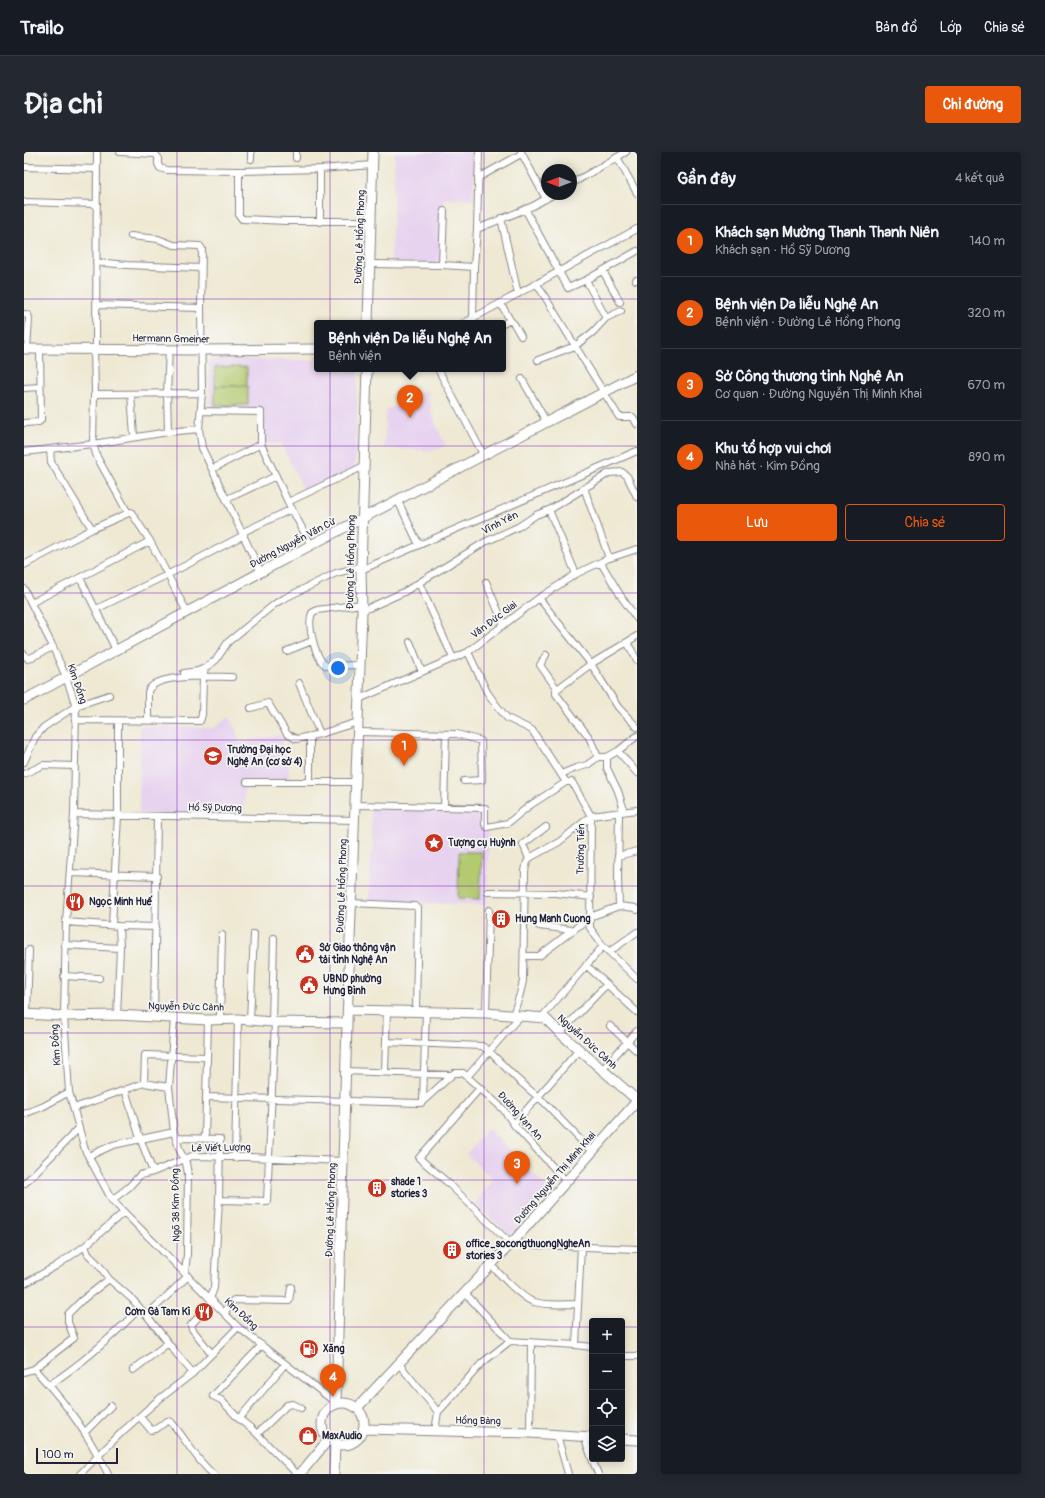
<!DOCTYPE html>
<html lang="vi">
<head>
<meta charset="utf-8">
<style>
  body { margin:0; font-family:Pangolin,sans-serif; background:#242831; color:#f1f3f6 }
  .controls { position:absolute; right:12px; bottom:12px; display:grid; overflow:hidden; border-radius:4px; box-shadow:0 2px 10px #0003 }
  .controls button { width:36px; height:36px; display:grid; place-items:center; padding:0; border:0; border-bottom:1px solid #363941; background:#171b24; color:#f1f3f6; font:20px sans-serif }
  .compass { position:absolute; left:517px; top:12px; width:36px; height:36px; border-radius:50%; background:#171b24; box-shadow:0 2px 10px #0003; rotate:270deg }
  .scale { position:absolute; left:12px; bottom:10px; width:82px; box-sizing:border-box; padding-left:4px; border:2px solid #22223b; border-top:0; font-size:11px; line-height:14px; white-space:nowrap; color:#22223b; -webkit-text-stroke:3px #f6f6f2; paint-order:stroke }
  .you { position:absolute; left:314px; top:516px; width:14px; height:14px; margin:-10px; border:3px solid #fff; border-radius:50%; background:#1a73e8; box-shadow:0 0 0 6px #1a73e833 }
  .badge { display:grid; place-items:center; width:26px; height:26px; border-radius:50%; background:#ea580c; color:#fff; font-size:13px; font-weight:700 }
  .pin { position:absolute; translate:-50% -33px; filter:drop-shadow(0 1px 2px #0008) }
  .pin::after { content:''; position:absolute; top:21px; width:14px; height:12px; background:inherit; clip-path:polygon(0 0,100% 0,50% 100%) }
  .popup { position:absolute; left:290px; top:168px; width:192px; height:52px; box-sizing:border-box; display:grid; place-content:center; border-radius:4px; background:#171b24; filter:drop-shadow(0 1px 3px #0005); font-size:13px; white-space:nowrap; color:#9ea1a6 }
  .popup b { font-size:15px; color:#f1f3f6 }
  .popup::after { content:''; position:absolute; left:50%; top:100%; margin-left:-8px; border:8px solid transparent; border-top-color:#171b24 }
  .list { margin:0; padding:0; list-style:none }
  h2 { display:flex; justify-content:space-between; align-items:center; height:52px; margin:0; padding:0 16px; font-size:17px }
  h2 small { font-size:13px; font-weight:400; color:#9ea1a6 }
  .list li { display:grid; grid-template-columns:26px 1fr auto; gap:12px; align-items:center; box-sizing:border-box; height:72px; padding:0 16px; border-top:1px solid #363941 }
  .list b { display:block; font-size:15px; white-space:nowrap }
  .list p { margin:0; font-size:13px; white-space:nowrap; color:#9ea1a6 }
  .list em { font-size:13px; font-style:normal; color:#9ea1a6 }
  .actions { display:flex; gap:8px; padding:12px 16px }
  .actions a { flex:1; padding:9px 0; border:1px solid #ea580c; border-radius:4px; text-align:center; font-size:14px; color:#ea580c }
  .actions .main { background:#ea580c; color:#fff }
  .icon { flex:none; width:22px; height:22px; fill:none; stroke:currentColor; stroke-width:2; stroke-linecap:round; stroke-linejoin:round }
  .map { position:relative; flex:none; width:613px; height:1322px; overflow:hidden; border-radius:4px }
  header { display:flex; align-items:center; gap:24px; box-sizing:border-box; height:56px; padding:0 20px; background:#171b24; border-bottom:1px solid #363941 }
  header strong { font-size:19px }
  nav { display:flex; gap:22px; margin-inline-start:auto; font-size:14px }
  .intro { display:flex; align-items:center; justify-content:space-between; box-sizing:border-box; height:96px; padding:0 24px }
  h1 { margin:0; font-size:28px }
  .button { padding:10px 18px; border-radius:4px; background:#ea580c; color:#fff; font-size:14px; font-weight:700 }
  main { display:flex; gap:24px; padding:0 24px }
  aside { flex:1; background:#171b24; border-radius:4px; box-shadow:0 2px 10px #0003 }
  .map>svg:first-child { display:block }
  .built { fill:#e7d2ef }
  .green { fill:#b2ca6f; stroke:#6a7655 }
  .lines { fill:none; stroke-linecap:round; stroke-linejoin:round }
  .street-casing { stroke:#888687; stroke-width:8 }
  .secondary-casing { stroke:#888687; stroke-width:11 }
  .street { stroke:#fff; stroke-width:6 }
  .secondary { stroke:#fff; stroke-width:9 }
  .grid { fill:none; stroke:#7b2cbf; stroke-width:1; stroke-opacity:0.55 }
  .labels { text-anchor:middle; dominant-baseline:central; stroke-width:3.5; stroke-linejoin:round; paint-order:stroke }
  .street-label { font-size:10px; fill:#22223b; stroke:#f6f6f2 }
  .poi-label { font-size:10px; font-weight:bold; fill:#22223b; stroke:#f6f6f2; text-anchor:start }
</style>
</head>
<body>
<header>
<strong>Trailo</strong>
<nav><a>Bản đồ</a><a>Lớp</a><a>Chia sẻ</a></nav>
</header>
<div class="intro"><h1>Địa chỉ</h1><a class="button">Chỉ đường</a></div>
<main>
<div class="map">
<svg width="613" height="1322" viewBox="0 0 613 1322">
  <rect width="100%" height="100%" fill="#f6f6f2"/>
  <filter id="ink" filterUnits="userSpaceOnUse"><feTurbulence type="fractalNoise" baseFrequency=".025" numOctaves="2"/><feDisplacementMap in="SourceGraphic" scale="8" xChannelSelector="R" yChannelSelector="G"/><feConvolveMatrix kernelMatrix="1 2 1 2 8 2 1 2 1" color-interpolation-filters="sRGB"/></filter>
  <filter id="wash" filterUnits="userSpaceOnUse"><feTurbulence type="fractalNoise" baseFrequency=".012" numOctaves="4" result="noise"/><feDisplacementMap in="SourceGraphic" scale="16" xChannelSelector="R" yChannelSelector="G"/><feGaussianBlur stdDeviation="0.9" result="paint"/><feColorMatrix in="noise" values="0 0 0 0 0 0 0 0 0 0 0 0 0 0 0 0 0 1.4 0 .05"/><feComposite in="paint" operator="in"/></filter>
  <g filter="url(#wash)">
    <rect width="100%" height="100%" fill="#efe9d3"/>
    <!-- built -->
    <path class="built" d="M371,0H451L449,47H419L417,112L367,110Z
      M185,207L293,208V217H334L331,316L280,339L257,291H240V258L186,257Z
      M402,238L412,273L422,294L409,299L360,296L362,258Z
      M205,564L212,577L216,591L256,583L265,617V628H220V664L115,661L116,574L190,576Z
      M347,657L459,659V675L465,680L463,753L345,750L346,704L349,701V688L347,686Z
      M464,976L524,1037L486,1083L451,1052L469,1027L442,1002Z"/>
    <!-- green -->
    <path class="green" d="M191,215H223V233L191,234Z
      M191,234H224V253H191Z
      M435,700H458L456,747L434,746Z"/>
  </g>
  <g filter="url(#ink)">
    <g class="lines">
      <!-- street casing -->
      <g class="street-casing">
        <path id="street" d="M96,0L131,2L134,5V12L136,16L143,18L215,19L296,17L349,13
          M227,0V7
          M272,0V6
          M497,0L522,47
          M593,5L613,41
          M0,15L73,17
          M296,17V70
          M215,19V63L218,67L262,69H347
          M454,26L497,2
          M547,32L602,0
          M0,50L73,52
          M501,57L544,136L562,128L613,99
          M477,66L494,142
          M453,77L455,0
          M107,84L134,87L150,93L176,94L178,97L177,156L178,241L175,277L178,296L237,421
          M72,110L103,113L177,116
          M346,112L418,113L450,115L453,77L509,54L530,42
          M418,113L420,59
          M579,119L596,150
          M562,128L582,166
          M612,128H613
          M513,132L595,265H609L613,272
          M477,152L486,168L479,172
          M72,153L177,156
          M0,162L4,163L5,166L3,197
          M449,167L450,115
          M486,168L490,172L497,184
          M440,171L613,77
          M70,197L71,242
          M72,197L73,0
          M514,208L551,194L569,180L582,166L597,159
          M414,217L460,304
          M498,227L523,271
          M0,236L16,235
          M107,242L110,284
          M177,259L237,260V292L264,350L287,393
          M0,271L15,270L17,268L16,197
          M144,280L143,241L145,197
          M26,297L27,310L68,377
          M0,300L69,292L144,280L175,277
          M188,317L237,292
          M560,336L585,406
          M203,347L252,324
          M374,349L395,393
          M264,350L340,314
          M525,358L552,422
          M104,361L73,305L69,292L70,243L72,242L178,241
          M219,380L268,357
          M577,411L598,446L613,467
          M0,413L68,377L107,360L126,389L163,460
          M337,418L613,299
          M56,426L92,498
          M462,430L480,473
          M395,431L429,506
          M0,437L29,495L42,525L52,554L50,662L42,770L40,864L45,940L61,998L88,1048L214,1175L312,1251
          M515,446L567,512L594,555L613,575
          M7,451L126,389
          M72,457L143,423L220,383
          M338,459L380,440L461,390L494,375L512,363L527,357L585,321L598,320L603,324L613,345
          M386,490L398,520
          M603,490L613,508
          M263,499L288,489
          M444,500L463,540L473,554L483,566L508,578L542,630H548L567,664L566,776L579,794L613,827
          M0,502L4,507L29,495
          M522,503L516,513L533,537
          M336,513L303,514C291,508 283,472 288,461L293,458L338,452
          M160,521L174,519L181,516
          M275,531L296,582
          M335,547L444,500L515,446L552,422L583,407L613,397
          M227,556L244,551L263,582L272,587L296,582L334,570
          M51,568L176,569L178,563L179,525L181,516L192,508L204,490L252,451L261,446L312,421L337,415
          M124,568V540C129,520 191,525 208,525
          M334,580L433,582L457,589L458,628L440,629
          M594,599L613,621
          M574,605L565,585L532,542V538L567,512L613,484
          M583,605V616L594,639L599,655L595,661L594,726L595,754
          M0,610L11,585L20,575L52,554L85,543
          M0,622L19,613L50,614
          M537,622L552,616L563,613L574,605H583L594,599L613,584
          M223,630H332
          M286,630V584
          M332,653L461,656V672L463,675L484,671L505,654L542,630
          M420,655L422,582
          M50,662L331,668
          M567,664L613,658
          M594,704L613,699
          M505,707L499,692L522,675
          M46,721L133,724
          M464,740L532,741L567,745
          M328,751L391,754L394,756L392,859
          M42,770L95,774L132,775
          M88,773L94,663V569
          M515,774L548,778
          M41,793L96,796
          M585,800L613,780
          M500,804H515L566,765L595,754L611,756L613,758
          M562,813L613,860
          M40,824L75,826
          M462,861L465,758
          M3,863L5,798
          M93,863L96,796L95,774
          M489,863L496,842L499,829L501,719L503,710L507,705L535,690L567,664
          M130,866L133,665
          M517,866L579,794
          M150,867L145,935L150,980L156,999L162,1011L164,1022L163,1102L161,1121
          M196,867L198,783
          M226,868L230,782
          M248,870L250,786
          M586,874L613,899
          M536,881L583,832
          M362,890L458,894L465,899L493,927L521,951L568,1000
          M578,918L613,879
          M322,919L427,923
          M361,920L363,858
          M443,925L496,864
          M120,931L121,903L183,905
          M456,936L395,1006L423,1030L487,1092L613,1097
          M101,938L116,986L129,1020
          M182,945L397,951L430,921H439L479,957L491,974L542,1029
          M399,948L402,860
          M50,956L120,931L145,935
          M0,962L20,954L45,940
          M490,972L555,898
          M153,986L196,987L195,1048L190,1136L186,1147
          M181,986L184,868
          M65,1004L89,993L150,980
          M211,1006L214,867
          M0,1032L55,976
          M88,1048L105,1035L116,1023L129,1020L168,1004L224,1005L319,1009
          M195,1048L243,1049L251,870
          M61,1094L64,1102L75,1113L85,1127L108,1147L124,1165L156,1206L169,1221
          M467,1113C477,1123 498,1147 510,1150C524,1154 540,1152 554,1152
          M0,1132L32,1114L61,1094L100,1060
          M441,1141L486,1189L552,1193L568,1195
          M201,1161L206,1151L210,1148L265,1149L267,1135
          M123,1163L164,1124
          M238,1193L189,1244L197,1248L215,1267L228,1277L273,1322
          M552,1193L557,1095
          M188,1202L168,1177L167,1173L189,1149
          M598,1204H613
          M375,1212L414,1260L411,1279
          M10,1217C34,1242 55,1269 72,1300C76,1307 81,1314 84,1322
          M109,1218L144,1191
          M0,1220L10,1217L50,1186L44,1170V1162L57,1149L85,1127
          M25,1233C59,1211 88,1185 116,1156
          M414,1260L458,1211L486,1189
          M116,1265L127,1278L132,1277L143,1269L147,1270C162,1287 171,1307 189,1322
          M215,1267L261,1212
          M61,1280L87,1254
          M506,1281L507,1191
          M233,1282L263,1253L269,1252L277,1256
          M533,1283L544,1322
          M560,1284L568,1307
          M568,1307L574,1322
          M56,1322L99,1279L134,1248L169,1221L214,1175"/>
      </g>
      <!-- secondary casing -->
      <g class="secondary-casing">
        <path id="secondary" d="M344,171L349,0
          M0,197L177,198L293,197
          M0,548L287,393L613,223
          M324,858L462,861L521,866L536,881L613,948
          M0,862L40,864L93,863L184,868L214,867L248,870L323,871
          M312,1251L323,871L338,459L337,418L343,217
          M298 1272a21 21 0 1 1 42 0a21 21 0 1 1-42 0Z
          M333,1256L495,1083L613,949
          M339,1277L506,1281L568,1285
          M598,1287L613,1288
          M276,1322L305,1287
          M310,1322L311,1291"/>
      </g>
      <!-- street -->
      <use href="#street" class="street"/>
      <!-- secondary -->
      <use href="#secondary" class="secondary"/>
    </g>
  </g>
  <!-- grid -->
  <path class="grid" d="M153,0V1322M306,0V1322M460,0V1322M0,147H613M0,294H613M0,441H613M0,588H613M0,734H613M0,881H613M0,1028H613M0,1175H568M598,1175H613"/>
  <!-- icons -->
  <defs>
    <g id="university-disc" transform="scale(1)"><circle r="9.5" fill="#c8321e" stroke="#f6f6f2"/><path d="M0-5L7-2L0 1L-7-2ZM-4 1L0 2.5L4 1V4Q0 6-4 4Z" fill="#fff"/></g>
    <g id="sight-disc" transform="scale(1)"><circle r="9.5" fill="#c8321e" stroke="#f6f6f2"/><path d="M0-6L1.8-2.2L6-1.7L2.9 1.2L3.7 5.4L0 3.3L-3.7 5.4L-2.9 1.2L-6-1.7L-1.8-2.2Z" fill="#fff"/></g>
    <g id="restaurant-disc" transform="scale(1)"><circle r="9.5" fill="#c8321e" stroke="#f6f6f2"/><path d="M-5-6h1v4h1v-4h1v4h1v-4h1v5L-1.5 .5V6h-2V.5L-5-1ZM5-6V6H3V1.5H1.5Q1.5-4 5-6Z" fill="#fff"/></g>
    <g id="building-disc" transform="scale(1)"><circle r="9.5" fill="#c8321e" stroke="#f6f6f2"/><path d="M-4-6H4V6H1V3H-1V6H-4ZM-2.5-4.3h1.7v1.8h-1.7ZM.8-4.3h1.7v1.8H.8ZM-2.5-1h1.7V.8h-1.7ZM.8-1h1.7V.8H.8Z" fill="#fff"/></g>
    <g id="civic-disc" transform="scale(1)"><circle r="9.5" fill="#c8321e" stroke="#f6f6f2"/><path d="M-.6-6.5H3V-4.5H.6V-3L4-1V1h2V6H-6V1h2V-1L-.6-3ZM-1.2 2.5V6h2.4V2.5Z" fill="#fff"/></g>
    <g id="fuel-disc" transform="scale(1)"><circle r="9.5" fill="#c8321e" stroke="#f6f6f2"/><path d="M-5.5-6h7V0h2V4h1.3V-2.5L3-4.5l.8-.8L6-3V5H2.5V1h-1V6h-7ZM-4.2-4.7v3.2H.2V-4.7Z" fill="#fff"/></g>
    <g id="shop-disc" transform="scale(1)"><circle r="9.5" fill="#c8321e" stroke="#f6f6f2"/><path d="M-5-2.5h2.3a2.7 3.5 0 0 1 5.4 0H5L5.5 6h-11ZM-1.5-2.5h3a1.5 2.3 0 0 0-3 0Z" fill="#fff"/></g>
  </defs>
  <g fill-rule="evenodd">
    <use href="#university-disc" x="189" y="604"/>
    <use href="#sight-disc" x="410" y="691"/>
    <use href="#restaurant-disc" x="51" y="750"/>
    <use href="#building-disc" x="477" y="767"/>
    <use href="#civic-disc" x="281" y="802"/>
    <use href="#civic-disc" x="285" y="833"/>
    <use href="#building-disc" x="353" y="1036"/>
    <use href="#building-disc" x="428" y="1098"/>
    <use href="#restaurant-disc" x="180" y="1160"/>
    <use href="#fuel-disc" x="285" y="1197"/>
    <use href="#shop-disc" x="284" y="1284"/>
  </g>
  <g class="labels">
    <!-- street labels -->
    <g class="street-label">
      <text transform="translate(336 85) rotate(-88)">Đường Lê Hồng Phong</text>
      <text transform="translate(147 187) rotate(1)">Hermann Gmeiner</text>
      <text transform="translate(476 371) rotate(-27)">Vĩnh Yên</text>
      <text transform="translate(269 391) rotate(-28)">Đường Nguyễn Văn Cừ</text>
      <text transform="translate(327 410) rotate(-89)">Đường Lê Hồng Phong</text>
      <text transform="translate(470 468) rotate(-37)">Văn Đức Giai</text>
      <text transform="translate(53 532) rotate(71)">Kim Đồng</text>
      <text transform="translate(191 656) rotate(1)">Hồ Sỹ Dương</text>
      <text transform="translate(557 697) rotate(-89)">Trường Tiến</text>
      <text transform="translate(318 734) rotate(-88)">Đường Lê Hồng Phong</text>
      <text transform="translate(162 855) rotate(1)">Nguyễn Đức Cảnh</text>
      <text transform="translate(563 890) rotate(42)">Nguyễn Đức Cảnh</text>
      <text transform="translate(32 893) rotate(-94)">Kim Đồng</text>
      <text transform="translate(496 964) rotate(48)">Đường Vạn An</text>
      <text transform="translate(197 996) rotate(-1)">Lê Viết Lượng</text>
      <text transform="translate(531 1026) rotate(-49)">Đường Nguyễn Thị Minh Khai</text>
      <text transform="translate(152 1053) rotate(-91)">Ngõ 38 Kim Đồng</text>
      <text transform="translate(307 1058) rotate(-88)">Đường Lê Hồng Phong</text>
      <text transform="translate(217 1162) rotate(43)">Kim Đồng</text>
      <text transform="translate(454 1269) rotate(1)">Hồng Bàng</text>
    </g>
    <!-- poi labels -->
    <g class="poi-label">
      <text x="203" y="598">Trường Đại học<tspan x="203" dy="12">Nghệ An (cơ sở 4)</tspan></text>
      <text x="424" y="691">Tượng cụ Huỳnh</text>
      <text x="65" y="750">Ngọc Minh Huế</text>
      <text x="491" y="767">Hung Manh Cuong</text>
      <text x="295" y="796">Sở Giao thông vận<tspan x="295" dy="12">tải tỉnh Nghệ An</tspan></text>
      <text x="299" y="827">UBND phường<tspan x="299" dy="12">Hưng Bình</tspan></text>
      <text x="367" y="1030">shade 1<tspan x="367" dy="12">stories 3</tspan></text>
      <text x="442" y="1092">office_socongthuongNgheAn<tspan x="442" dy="12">stories 3</tspan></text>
      <text x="166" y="1160" text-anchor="end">Cơm Gà Tam Kì</text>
      <text x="299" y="1197">Xăng</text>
      <text x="298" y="1284">MaxAudio</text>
    </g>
  </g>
</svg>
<div class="controls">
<button>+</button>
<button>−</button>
<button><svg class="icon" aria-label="locate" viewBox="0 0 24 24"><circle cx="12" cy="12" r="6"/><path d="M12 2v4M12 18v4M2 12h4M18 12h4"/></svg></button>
<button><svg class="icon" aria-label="layers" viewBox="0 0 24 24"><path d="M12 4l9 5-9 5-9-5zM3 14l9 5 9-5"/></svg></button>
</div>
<svg class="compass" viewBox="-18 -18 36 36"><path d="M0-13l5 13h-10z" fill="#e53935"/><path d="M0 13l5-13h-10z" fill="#9ea1a6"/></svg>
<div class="scale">100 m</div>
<div class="you"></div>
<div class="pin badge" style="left:380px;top:614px">1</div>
<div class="pin badge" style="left:386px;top:266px">2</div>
<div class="popup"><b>Bệnh viện Da liễu Nghệ An</b>Bệnh viện</div>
<div class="pin badge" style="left:493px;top:1032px">3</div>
<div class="pin badge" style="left:309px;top:1245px">4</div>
</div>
<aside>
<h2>Gần đây<small>4 kết quả</small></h2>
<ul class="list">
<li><span class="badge">1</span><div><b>Khách sạn Mường Thanh Thanh Niên</b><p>Khách sạn · Hồ Sỹ Dương</p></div><em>140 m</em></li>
<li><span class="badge">2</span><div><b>Bệnh viện Da liễu Nghệ An</b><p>Bệnh viện · Đường Lê Hồng Phong</p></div><em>320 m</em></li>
<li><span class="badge">3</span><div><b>Sở Công thương tỉnh Nghệ An</b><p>Cơ quan · Đường Nguyễn Thị Minh Khai</p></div><em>670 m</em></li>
<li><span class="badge">4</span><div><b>Khu tổ hợp vui chơi</b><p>Nhà hát · Kim Đồng</p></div><em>890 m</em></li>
</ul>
<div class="actions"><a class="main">Lưu</a><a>Chia sẻ</a></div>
</aside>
</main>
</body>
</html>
